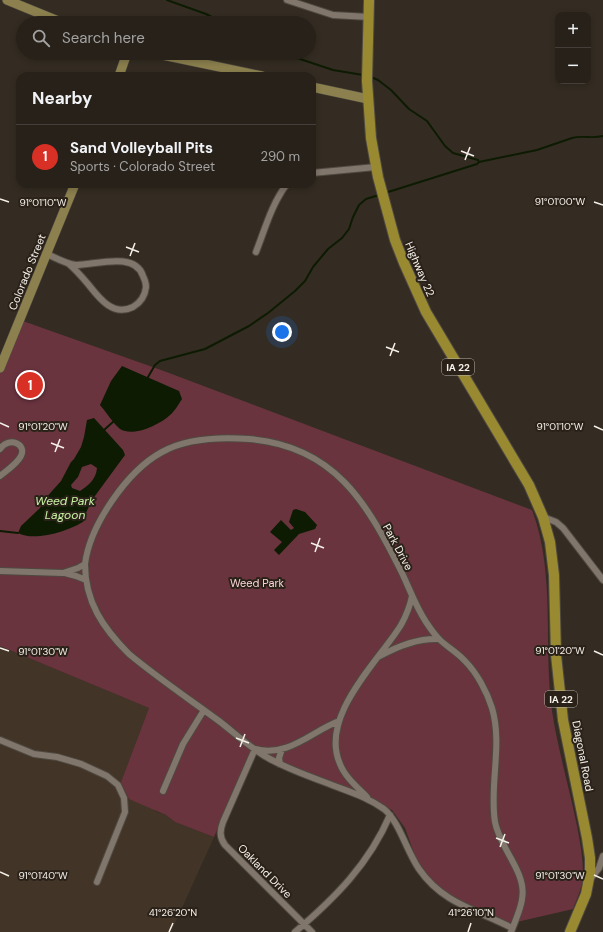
<!DOCTYPE html>
<html lang="en">
<head>
<meta charset="utf-8">
<style>
  body { margin:0; font-family:"DM Sans",sans-serif; background:#2f2923; color:#f1f3f6 }
  .controls { position:absolute; right:12px; top:12px; display:grid; overflow:hidden; border-radius:8px; box-shadow:0 2px 6px #0003 }
  .controls button { width:36px; height:36px; display:grid; place-items:center; padding:0; border:0; border-bottom:1px solid #433e39; background:#27211a; color:#f1f3f6; font:20px sans-serif }
  .you { position:absolute; left:282px; top:332px; width:14px; height:14px; margin:-10px; border:3px solid #fff; border-radius:50%; background:#1a73e8; box-shadow:0 0 0 6px #1a73e833 }
  .badge { display:grid; place-items:center; width:26px; height:26px; border-radius:50%; background:#d93025; color:#fff; font-size:13px; font-weight:700 }
  .pin { position:absolute; translate:-50% -50%; border:2px solid #fff; box-shadow:0 1px 4px #0006 }
  .list { margin:0; padding:0; list-style:none }
  h2 { display:flex; justify-content:space-between; align-items:center; height:52px; margin:0; padding:0 16px; font-size:17px }
  h2 small { font-size:13px; font-weight:400; color:#a4a3a2 }
  .list li { display:grid; grid-template-columns:26px 1fr auto; gap:12px; align-items:center; box-sizing:border-box; height:64px; padding:0 16px; border-top:1px solid #433e39 }
  .list b { display:block; font-size:15px; white-space:nowrap }
  .list p { margin:0; font-size:13px; white-space:nowrap; color:#a4a3a2 }
  .list em { font-size:13px; font-style:normal; color:#a4a3a2 }
  .icon { flex:none; width:22px; height:22px; fill:none; stroke:currentColor; stroke-width:2; stroke-linecap:round; stroke-linejoin:round }
  .map { position:relative; flex:none; width:603px; height:932px; overflow:hidden }
  .search { position:absolute; background:#27211a; box-shadow:0 2px 6px #0003; left:16px; top:16px; width:300px; height:44px; display:flex; align-items:center; gap:10px; box-sizing:border-box; padding:0 14px; border-radius:22px; color:#a4a3a2; font-size:15px }
  .panel { position:absolute; background:#27211a; box-shadow:0 2px 6px #0003; left:16px; top:72px; width:300px; height:116px; border-radius:12px }
  .map>svg:first-child { display:block }
  .built { fill:#423527 }
  .green { fill:#6a343f }
  .water { fill:#0d1b02; fill-rule:evenodd }
  .lines { fill:none; stroke-linecap:round; stroke-linejoin:round }
  .stream { stroke:#0d1b02; stroke-width:2 }
  .street-casing { stroke:#4f4941; stroke-width:8 }
  .secondary-casing { stroke:#4f4941; stroke-width:10 }
  .primary-casing { stroke:#4f4941; stroke-width:12 }
  .street { stroke:#80766b; stroke-width:6 }
  .secondary { stroke:#8c804e; stroke-width:9 }
  .primary { stroke:#998a32; stroke-width:10 }
  .ticks { fill:none; stroke:#f5f0ea; stroke-width:1.5 }
  .labels { text-anchor:middle; dominant-baseline:central; stroke-width:4; stroke-linejoin:round; paint-order:stroke }
  .shield { fill:#2a2219; stroke:#b8b2ab; stroke-width:1 }
  .shield-label { font-size:10px; font-weight:bold; fill:#f5f0ea }
  .street-label { font-size:11px; fill:#f5f0ea; stroke:#2a2219 }
  .park-label { font-size:11px; fill:#fcd4da; stroke:#2a2219 }
  .water-label { font-size:12px; font-style:italic; fill:#c6f2a3; stroke:#2a2219 }
  .ticks-label { font-size:10px; text-anchor:middle; fill:#f5f0ea; stroke:#2a2219; stroke-width:4; stroke-linejoin:round; paint-order:stroke }
</style>
</head>
<body>
<div class="map">
<svg width="603" height="932" viewBox="0 0 603 932">
  <rect width="100%" height="100%" fill="#342c22"/>
  <!-- built -->
  <path class="built" d="M0,646L149,708L121,782L157,812L166,815L175,822L214,837L171,932H0Z"/>
  <!-- green -->
  <path class="green" d="M20,320L161,370L532,510C556,574 543,644 552,711C558,750 569,787 577,826C580,842 583,858 583,874C583,886 577,898 573,909L508,924L458,902L435,884L417,861L405,828L392,810L354,793L283,765L254,749L250,753L214,837L175,822L166,815L129,799L121,782L149,708L0,646V368Z"/>
  <!-- water -->
  <path class="water" d="M122,366L179,391L182,399C179,403 177,408 173,412C164,423 134,438 120,429C113,423 106,412 100,405L111,381Z
    M94,418L123,450L125,455L92,500L85,515L84,521C70,531 34,542 18,533L21,526L40,508L44,500L61,481L71,462L74,459L81,447L84,437L87,420ZM91,464L97,468C96,479 89,485 80,491L72,488L71,485L78,477L82,467Z
    M296,509L305,512L317,525L315,529L299,534L279,555L274,550L282,542L270,532L281,520L291,530L294,528L289,522L293,510Z"/>
  <g class="lines">
    <!-- stream -->
    <path class="stream" d="M167,0L206,14L223,23
      M282,53L333,70L363,75
      M371,77L378,80L391,90L409,109L427,121L445,146L453,153L478,160L479,162
      M385,193L477,164L479,162L537,150L572,138C583,135 592,139 603,136
      M148,377L155,365L160,361L205,349L249,326L268,313L295,291L305,281L313,267L328,249L342,238L349,229L353,217L359,205L366,199L379,195
      M104,430L114,421
      M0,531L18,533"/>
    <!-- street casing -->
    <g class="street-casing">
      <path id="street" d="M287,0L333,15L369,17
        M312,173L376,167
        M256,252C265,229 272,203 287,184
        M47,254C56,258 66,264 76,265C95,265 135,251 143,276C145,280 146,283 146,287C145,296 140,303 133,307C113,317 99,298 88,284C82,277 76,270 69,264
        M0,449C9,436 27,444 21,456C16,465 7,470 0,476
        M543,517L556,522L563,528L603,580
        M85,564C85,602 103,628 129,654C158,678 189,699 219,721C236,734 251,749 270,759C292,771 317,779 340,788C356,794 370,799 384,809C399,821 407,852 419,869C443,904 478,910 512,928
        M0,571L63,573L78,568L85,564C90,525 127,471 162,452C187,438 220,437 249,439C335,446 367,503 402,573C410,590 416,607 426,622C430,628 434,634 439,639C447,647 457,652 465,661C477,673 487,692 492,708C503,745 489,785 495,822C497,833 503,843 508,853C528,888 526,895 511,932
        M65,573L76,576L86,580
        M380,656C398,646 418,638 439,639
        M0,740L34,754L57,757L81,764L107,776L118,785L124,798L125,812L97,882
        M280,764L279,758L282,749
        M163,791L183,744L204,710
        M367,797C357,787 345,777 340,764C319,716 378,662 401,625C406,616 410,606 412,596
        M590,879L599,868L603,856
        M295,932C335,898 369,864 390,815
        M312,932L225,845C219,837 220,830 223,822L255,749C288,758 312,731 339,721"/>
    </g>
    <!-- secondary casing -->
    <g class="secondary-casing">
      <path id="secondary" d="M7,0L63,23
        M153,53L262,76
        M119,76L127,53
        M312,87L368,99
        M0,368L75,184"/>
    </g>
    <!-- primary casing -->
    <g class="primary-casing">
      <path id="primary" d="M369,0L367,81L371,138L378,177L395,240L404,263L426,312L529,485L543,517L550,542L554,575L556,655L563,720L587,838L590,858V873L586,894L570,932"/>
    </g>
    <!-- street -->
    <use href="#street" class="street"/>
    <!-- secondary -->
    <use href="#secondary" class="secondary"/>
    <!-- primary -->
    <use href="#primary" class="primary"/>
  </g>
  <!-- ticks -->
  <path class="ticks" d="M461,151L474,156M465,160L470,147M0,199L9,202M594,202L603,205M126,247L139,252M130,256L135,243M386,347L399,352M390,356L395,343M0,423L9,427M594,426L603,430M51,443L64,448M55,452L60,439M311,543L324,548M315,552L320,538M0,648L9,651M594,651L603,655M236,738L249,743M240,747L245,734M496,838L509,843M500,847L505,834M0,872L9,876M594,875L603,879M169,932L173,923M468,932L471,923"/>
  <g class="labels">
    <!-- shield labels -->
    <g class="shield">
      <rect x="442" y="359" width="32" height="16" rx="3"/>
      <rect x="545" y="691" width="32" height="16" rx="3"/>
    </g>
    <g class="shield-label">
      <text x="458" y="367">IA 22</text>
      <text x="561" y="699">IA 22</text>
    </g>
    <!-- street labels -->
    <g class="street-label">
      <text transform="translate(420 269) rotate(67)">Highway 22</text>
      <text transform="translate(27 272) rotate(-68)">Colorado Street</text>
      <text transform="translate(398 547) rotate(62)">Park Drive</text>
      <text transform="translate(583 756) rotate(79)">Diagonal Road</text>
      <text transform="translate(265 871) rotate(45)">Oakland Drive</text>
    </g>
    <!-- park labels -->
    <g class="park-label">
      <text x="257" y="583">Weed Park</text>
    </g>
    <!-- water labels -->
    <g class="water-label">
      <text x="65" y="501">Weed Park<tspan x="65" dy="14">Lagoon</tspan></text>
    </g>
  </g>
  <g class="ticks-label">
    <text x="560" y="205">91°01'00"W</text>
    <text x="43" y="206">91°01'10"W</text>
    <text x="560" y="430">91°01'10"W</text>
    <text x="43" y="430">91°01'20"W</text>
    <text x="560" y="654">91°01'20"W</text>
    <text x="43" y="655">91°01'30"W</text>
    <text x="560" y="879">91°01'30"W</text>
    <text x="43" y="879">91°01'40"W</text>
    <text x="173" y="916">41°26'20"N</text>
    <text x="471" y="916">41°26'10"N</text>
  </g>
</svg>
<div class="controls">
<button>+</button>
<button>−</button>
</div>
<div class="you"></div>
<div class="pin badge" style="left:30px;top:385px">1</div>
<div class="search"><svg class="icon" aria-label="search" viewBox="0 0 24 24"><circle cx="10" cy="10" r="6"/><path d="M15 15l6 6"/></svg>Search here</div>
<section class="panel">
<h2>Nearby<small></small></h2>
<ul class="list">
<li><span class="badge">1</span><div><b>Sand Volleyball Pits</b><p>Sports · Colorado Street</p></div><em>290 m</em></li>
</ul>
</section>
</div>
</body>
</html>
